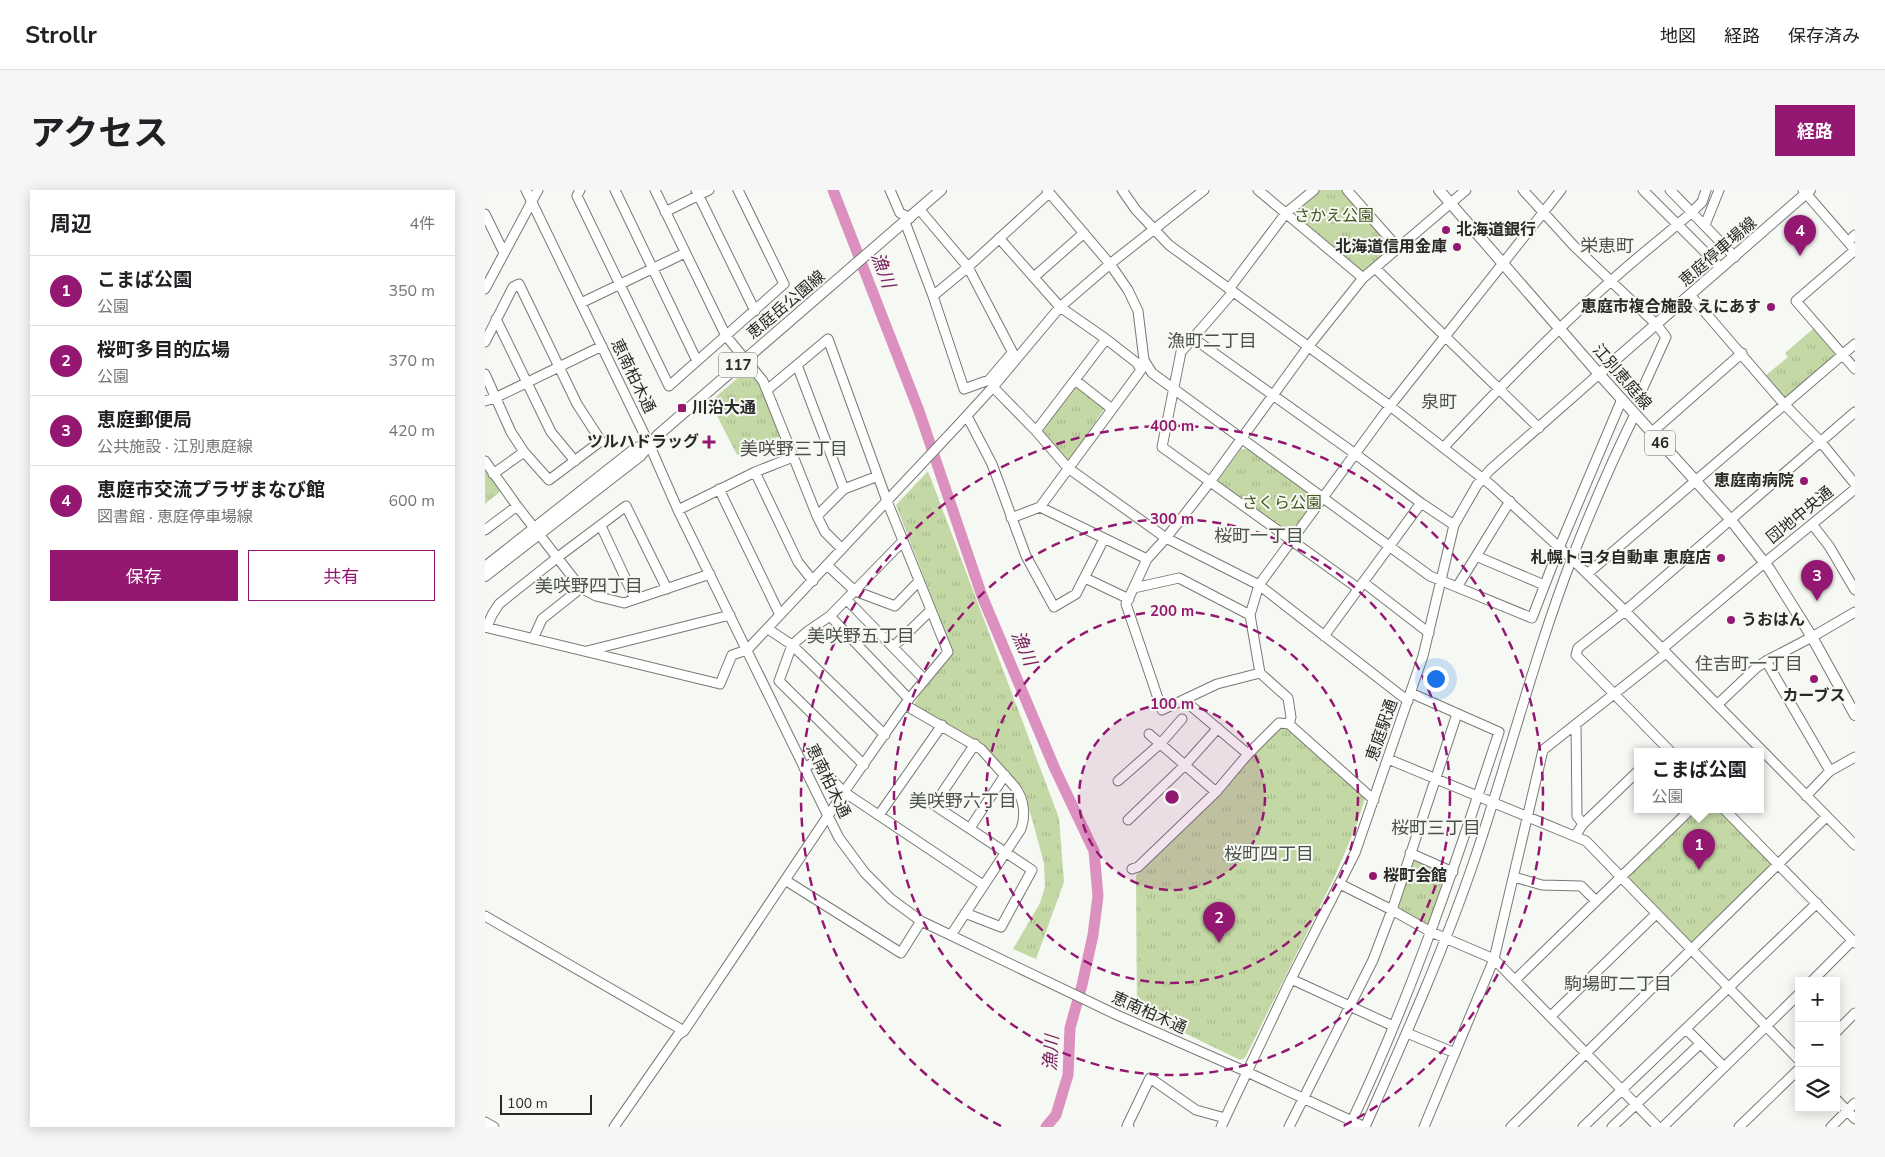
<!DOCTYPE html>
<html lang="ja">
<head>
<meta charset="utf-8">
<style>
  body { margin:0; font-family:"Nunito Sans","Noto Sans JP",sans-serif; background:#f6f6f6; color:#202124 }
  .controls { position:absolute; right:15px; bottom:15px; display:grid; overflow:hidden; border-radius:0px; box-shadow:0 2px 12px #0003 }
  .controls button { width:45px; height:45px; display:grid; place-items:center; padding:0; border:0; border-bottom:1px solid #e0e0e0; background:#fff; color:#202124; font:25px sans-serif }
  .scale { position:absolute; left:15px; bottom:12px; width:92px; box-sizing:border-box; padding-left:5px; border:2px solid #292a28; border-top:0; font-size:14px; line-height:18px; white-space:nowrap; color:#292a28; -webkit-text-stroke:4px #f6f9f3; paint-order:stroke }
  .you { position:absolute; left:950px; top:488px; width:18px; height:18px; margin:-12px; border:4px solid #fff; border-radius:50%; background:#1a73e8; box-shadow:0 0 0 8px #1a73e833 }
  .badge { display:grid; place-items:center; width:32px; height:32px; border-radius:50%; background:#941872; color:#fff; font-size:16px; font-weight:700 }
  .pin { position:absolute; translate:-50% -41px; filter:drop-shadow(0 1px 2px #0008) }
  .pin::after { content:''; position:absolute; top:26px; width:18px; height:15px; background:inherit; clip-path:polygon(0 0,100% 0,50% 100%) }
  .popup { position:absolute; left:1149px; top:558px; width:130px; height:65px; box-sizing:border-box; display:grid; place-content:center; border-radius:0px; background:#fff; filter:drop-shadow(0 1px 4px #0005); font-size:16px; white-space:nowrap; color:#757577 }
  .popup b { font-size:19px; color:#202124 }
  .popup::after { content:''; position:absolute; left:50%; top:100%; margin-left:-10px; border:10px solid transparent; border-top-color:#fff }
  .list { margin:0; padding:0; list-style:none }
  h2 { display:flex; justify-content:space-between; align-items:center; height:65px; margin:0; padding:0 20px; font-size:21px }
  h2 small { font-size:16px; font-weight:400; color:#757577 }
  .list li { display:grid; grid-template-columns:32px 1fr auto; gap:15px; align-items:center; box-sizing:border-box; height:70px; padding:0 20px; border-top:1px solid #e0e0e0 }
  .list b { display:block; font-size:19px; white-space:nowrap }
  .list p { margin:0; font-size:16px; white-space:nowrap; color:#757577 }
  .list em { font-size:16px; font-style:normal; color:#757577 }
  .actions { display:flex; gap:10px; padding:15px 20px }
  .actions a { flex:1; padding:11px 0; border:1px solid #941872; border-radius:0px; text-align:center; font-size:18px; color:#941872 }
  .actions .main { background:#941872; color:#fff }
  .icon { flex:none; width:28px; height:28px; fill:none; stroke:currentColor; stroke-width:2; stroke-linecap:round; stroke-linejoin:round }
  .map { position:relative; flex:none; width:1370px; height:937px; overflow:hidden; border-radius:0px }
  header { display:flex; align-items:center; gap:30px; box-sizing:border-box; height:70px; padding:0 25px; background:#fff; border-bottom:1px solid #e0e0e0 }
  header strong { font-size:24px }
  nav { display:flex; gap:28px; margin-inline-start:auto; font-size:18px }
  .intro { display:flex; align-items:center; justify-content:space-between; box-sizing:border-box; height:120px; padding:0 30px }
  h1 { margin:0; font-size:35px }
  .button { padding:12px 22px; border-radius:0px; background:#941872; color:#fff; font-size:18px; font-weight:700 }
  main { display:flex; gap:30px; padding:0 30px }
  aside { flex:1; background:#fff; border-radius:0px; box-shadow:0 2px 12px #0003 }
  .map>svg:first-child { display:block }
  .park { fill:url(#park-tufts) }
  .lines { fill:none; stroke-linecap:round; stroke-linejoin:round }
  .river { stroke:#dc90bf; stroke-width:11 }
  .minor-casing { stroke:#777a74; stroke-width:11 }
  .major-casing { stroke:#777a74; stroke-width:12 }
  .minor { stroke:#fff; stroke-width:9 }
  .major { stroke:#fff; stroke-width:10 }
  .ring { fill:none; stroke:#941872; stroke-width:2.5; stroke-dasharray:9 6 }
  .poi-dot { fill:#941872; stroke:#f6f9f3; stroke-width:2 }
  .labels { text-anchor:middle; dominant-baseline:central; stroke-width:4; stroke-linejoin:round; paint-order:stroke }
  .shield { fill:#f6f9f3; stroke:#666865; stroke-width:1 }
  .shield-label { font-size:15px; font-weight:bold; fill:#292a28 }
  .park-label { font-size:16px; fill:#43551d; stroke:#f6f9f3 }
  .poi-label { font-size:16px; font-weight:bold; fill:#292a28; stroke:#f6f9f3; text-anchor:end }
  .street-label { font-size:16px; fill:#292a28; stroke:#f6f9f3 }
  .neighbourhood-label { font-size:18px; fill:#4e514b; stroke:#f6f9f3 }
  .water-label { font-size:18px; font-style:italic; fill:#7a225f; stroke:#f6f9f3 }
  .centre { fill:#941872; stroke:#f6f9f3; stroke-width:2.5 }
  .ring-label { font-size:15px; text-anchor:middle; font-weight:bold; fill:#941872; stroke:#f6f9f3; stroke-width:4; stroke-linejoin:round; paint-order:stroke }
</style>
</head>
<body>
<header>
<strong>Strollr</strong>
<nav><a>地図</a><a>経路</a><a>保存済み</a></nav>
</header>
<div class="intro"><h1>アクセス</h1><a class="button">経路</a></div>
<main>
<aside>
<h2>周辺<small>4件</small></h2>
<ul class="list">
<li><span class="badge">1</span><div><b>こまば公園</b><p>公園</p></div><em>350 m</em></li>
<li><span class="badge">2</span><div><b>桜町多目的広場</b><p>公園</p></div><em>370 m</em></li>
<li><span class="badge">3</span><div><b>恵庭郵便局</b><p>公共施設 · 江別恵庭線</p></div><em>420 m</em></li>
<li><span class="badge">4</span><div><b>恵庭市交流プラザまなび館</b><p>図書館 · 恵庭停車場線</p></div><em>600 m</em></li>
</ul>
<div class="actions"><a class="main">保存</a><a>共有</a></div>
</aside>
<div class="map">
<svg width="1370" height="937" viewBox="0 0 1370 937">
  <defs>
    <pattern id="park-tufts" width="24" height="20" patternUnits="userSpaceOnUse" patternTransform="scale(1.25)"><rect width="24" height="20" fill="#c4d8a5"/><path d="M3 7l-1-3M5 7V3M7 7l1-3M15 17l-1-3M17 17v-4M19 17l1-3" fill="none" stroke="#a8ba8e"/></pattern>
  </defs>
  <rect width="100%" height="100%" fill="#f6f9f3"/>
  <!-- park -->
  <path class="park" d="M834,0H859L907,55V59L877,84L807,22Z
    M1329,138L1352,164L1300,207L1280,186L1303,167L1300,163Z
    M264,178L272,185L296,246L252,265L225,212Z
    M587,198H592L619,219L585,270L581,269L558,241Z
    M756,259H762L832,308L805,347L731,293Z
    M0,276L16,301L0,314Z
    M443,281L574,628L579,692L551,769L528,759L555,713L560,697L559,673L539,600L499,555L429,515L440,494L468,462L411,315Z
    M795,537L802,538L880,608L872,634L850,686L760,868L755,870L652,820L651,685L735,604L764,566Z
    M1210,619H1235L1287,671V675L1207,752H1204L1142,690L1141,685Z
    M929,667L964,683L946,736L912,720L911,717Z"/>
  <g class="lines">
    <!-- river -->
    <path class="river" d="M348,0L434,221L497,406L570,579L609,661L613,706L608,745L597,795L585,838L583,885L571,925L561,937"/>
    <!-- minor casing -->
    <g class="minor-casing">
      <path id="minor" d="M41,0L164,254L193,320L343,626L354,648L380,683L406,709L436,731L632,825L762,882L880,937
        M95,0L92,6L184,196L299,94L253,0
        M130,0L212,171
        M170,0L241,146L278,191L332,326L340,342L357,359
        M211,0L270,121
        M405,0L415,23L425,28
        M562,0L625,74L643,100L653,121L659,170L667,183L945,386L1047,428L1074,358L1137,209
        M637,0L651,20L684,55L905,216L1006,295L1087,369L1140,421L1370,655
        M773,0L878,88
        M862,0L913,58
        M1038,0L1089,56L1172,135L1181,147L1156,202
        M1158,0L1236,78
        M1185,0L1250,67
        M1318,0L1370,60
        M434,19L483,77L530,167
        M180,22L224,0
        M0,24L19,63
        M420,32L448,106L479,199L504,190L527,163
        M1220,35L1234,0
        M514,48L575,117L621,149L652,173L656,180L555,317L526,328
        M1363,52L1370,45
        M1370,60L1311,111L1370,179
        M890,78L1054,238
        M549,87L599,43
        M0,99L53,0
        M744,99L801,23L829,0
        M748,102L696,162L677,257L874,399
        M448,106L483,77L564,3
        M1206,106L1299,214L1335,251L1370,294
        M96,113L200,63
        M11,129L66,242L90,271
        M708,148L869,263L936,313L969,335
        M0,152L28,97L34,94L92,214L116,251L64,290L39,262L26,242L0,184
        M312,175L359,299L332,326
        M590,190L627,219
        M508,197L551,241L583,278L681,348L774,395L923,511
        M0,211L10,208L117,156
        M482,226L507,274L541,366L569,417L591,404L619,349
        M551,241L621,149
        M1166,243L1257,163
        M959,257C1013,199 1067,143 1126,91C1152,67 1180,46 1207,22L1217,12L1221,0
        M0,271L32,316L96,398L111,406L139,413L225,384
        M270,282L313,372L328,391
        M8,284L39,262
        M234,299L295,425
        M359,299L393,286
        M555,317L662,369
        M193,320L270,282L308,267
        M1327,334L1344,356L1370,400
        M116,336L150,409
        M0,340L32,316
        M991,366L1059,395
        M342,375L370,401L410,416L434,391
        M1102,384L1370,154
        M600,388L644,409
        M878,392L944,443
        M972,397L1025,311
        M649,398L694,388L765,425
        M362,410L439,489
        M345,426L424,509
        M0,437L235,494L247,465L262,460L476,232L508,197L575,117L625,74L719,0
        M2,437L7,425L14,414L73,367L141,316L182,399
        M283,439L307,455L400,545
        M839,446L936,313
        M48,449L57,429L96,398
        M408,457L446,420
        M1177,459L1272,379L1370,299
        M102,461L245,425
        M1281,471L1345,581
        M775,483L732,494L677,520L641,414L662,369L681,348L725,292L823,157L878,88L981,0
        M420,515L496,559L530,597C539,609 541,625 536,639L466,745
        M1232,515L1271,478L1281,471L1327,447L1370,422
        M706,516L763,564
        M804,534L806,527L803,508L775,483L765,425L774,395L905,216L1076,0
        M1091,535L1092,626L1098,634
        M664,544L731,602
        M1185,561L1091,465L1093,458L1140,421L1370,222
        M903,569L1101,651L1314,870
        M379,575L294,491L307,455L323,441L345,426L418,351
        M319,578L329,572L359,602L498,695
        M633,591L676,553L697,529
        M1321,606L1345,581L1370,567
        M1239,619L1370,753
        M394,625L457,535
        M643,630L700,575L733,538
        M485,638L520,585
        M1090,646L1098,634L1153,581
        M925,663L968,682
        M647,679L653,677L731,602L763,564L794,533L804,534L889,610
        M1029,687L1057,695L1096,696L1111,711
        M300,690L416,763L436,731
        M855,694L907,720L946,742L1009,769L1173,937
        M480,723L516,737L547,680L449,615L490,554
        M0,726L199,841
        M806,789L908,836
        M1030,790L1206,619
        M1327,791L1368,750
        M1066,826L1171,724
        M1201,839L1239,877
        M1351,842L1370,823
        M922,843L970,863
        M1351,909L1370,929
        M0,932L9,937
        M129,937L193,845L199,841L359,602L424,509L463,462L402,311L343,149L282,200
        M644,937L642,936L665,888L711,920L740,928
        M736,937L806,789L870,663L938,466L969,335L992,295L1005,280L1114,184
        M804,937L888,770L907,720L972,524
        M864,937C925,810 970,676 1014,542L926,503
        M880,937C919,849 958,762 989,671C1023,571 1049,467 1087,368C1106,320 1127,271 1150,224
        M939,937L1009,769L1058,560L1181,463
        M1026,937L1341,627
        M1098,937L1332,713
        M1127,937L1215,854
        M1178,937L1314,804
        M1254,937L1314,879
        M1346,937L1370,913"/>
    </g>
    <!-- major casing -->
    <g class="major-casing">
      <path id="major" d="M954,0L1114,184L1245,329L1271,362L1285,380L1327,447L1370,525
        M1114,184L1325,0
        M0,377L151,258L164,254
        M0,386L155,266L173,245L456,0"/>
    </g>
    <!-- minor -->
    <use href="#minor" class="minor"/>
    <!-- major -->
    <use href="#major" class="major"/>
  </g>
  <!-- distance rings -->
  <circle cx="687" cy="607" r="93" fill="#941872" fill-opacity=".12"/>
  <g class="ring">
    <circle cx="687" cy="607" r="93"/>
    <circle cx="687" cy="607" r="186"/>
    <circle cx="687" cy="607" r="278"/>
    <path d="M516 936A371 371 0 1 1 858 936"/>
  </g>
  <!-- markers -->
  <g class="poi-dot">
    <circle cx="961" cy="40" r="5"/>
    <circle cx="972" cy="57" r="5"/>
    <circle cx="1286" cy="117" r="5"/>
    <rect x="192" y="213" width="10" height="10" rx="2.5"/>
    <path d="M221.5 244.5h5v5h5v5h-5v5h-5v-5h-5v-5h5z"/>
    <circle cx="1319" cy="291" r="5"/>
    <circle cx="1236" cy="368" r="5"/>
    <circle cx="1246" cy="430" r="5"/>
    <circle cx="1329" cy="489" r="5"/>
    <circle cx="888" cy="686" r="5"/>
  </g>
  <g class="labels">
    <!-- shield labels -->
    <g class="shield">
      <rect x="234" y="162.5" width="38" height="25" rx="4"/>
      <rect x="1160" y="240.5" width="30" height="25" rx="4"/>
    </g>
    <g class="shield-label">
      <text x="253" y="175">117</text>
      <text x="1175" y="253">46</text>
    </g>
    <!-- park labels -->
    <g class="park-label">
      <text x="849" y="26">さかえ公園</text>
      <text x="797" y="313">さくら公園</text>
    </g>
    <!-- poi labels -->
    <g class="poi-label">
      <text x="971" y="40" text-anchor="start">北海道銀行</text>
      <text x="962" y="57">北海道信用金庫</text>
      <text x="1276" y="117">恵庭市複合施設 えにあす</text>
      <text x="207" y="218" text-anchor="start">川沿大通</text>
      <text x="214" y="252">ツルハドラッグ</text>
      <text x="1309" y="291">恵庭南病院</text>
      <text x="1226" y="368">札幌トヨタ自動車 恵庭店</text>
      <text x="1256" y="430" text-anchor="start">うおはん</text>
      <text x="1329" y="506" text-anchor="middle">カーブス</text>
      <text x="898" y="686" text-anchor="start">桜町会館</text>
    </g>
    <!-- street labels -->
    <g class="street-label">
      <text transform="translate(1233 62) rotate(-41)">恵庭停車場線</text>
      <text transform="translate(301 115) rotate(-40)">恵庭岳公園線</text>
      <text transform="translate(148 186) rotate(64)">恵南柏木通</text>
      <text transform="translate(1137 187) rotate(49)">江別恵庭線</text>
      <text transform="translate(1315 325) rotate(-39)">団地中央通</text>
      <text transform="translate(897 540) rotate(-71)">恵庭駅通</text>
      <text transform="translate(343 591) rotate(64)">恵南柏木通</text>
      <text transform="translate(664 823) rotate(24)">恵南柏木通</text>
    </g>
    <!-- neighbourhood labels -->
    <g class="neighbourhood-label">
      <text x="1122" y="56">栄恵町</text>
      <text x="727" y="151">漁町二丁目</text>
      <text x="954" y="212">泉町</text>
      <text x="309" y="259">美咲野三丁目</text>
      <text x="774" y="346">桜町一丁目</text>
      <text x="104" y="396">美咲野四丁目</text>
      <text x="376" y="446">美咲野五丁目</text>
      <text x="1264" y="474">住吉町一丁目</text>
      <text x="478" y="611">美咲野六丁目</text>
      <text x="951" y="638">桜町三丁目</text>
      <text x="784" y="664">桜町四丁目</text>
      <text x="1133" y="794">駒場町二丁目</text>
    </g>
    <!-- water labels -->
    <g class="water-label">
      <text transform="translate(398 80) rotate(69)">漁川</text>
      <text transform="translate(539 458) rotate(66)">漁川</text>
      <text transform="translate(566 863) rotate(-86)">漁川</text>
    </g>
  </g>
  <circle cx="687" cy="607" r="8" class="centre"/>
  <g class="ring-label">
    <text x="687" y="241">400 m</text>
    <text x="687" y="334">300 m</text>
    <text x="687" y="426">200 m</text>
    <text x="687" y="519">100 m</text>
  </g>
</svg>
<div class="controls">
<button>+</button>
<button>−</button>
<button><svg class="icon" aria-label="layers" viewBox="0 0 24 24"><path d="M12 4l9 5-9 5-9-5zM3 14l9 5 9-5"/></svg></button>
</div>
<div class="scale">100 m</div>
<div class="you"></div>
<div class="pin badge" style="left:1214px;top:680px">1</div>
<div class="popup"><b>こまば公園</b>公園</div>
<div class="pin badge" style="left:734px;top:753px">2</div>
<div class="pin badge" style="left:1332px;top:411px">3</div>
<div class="pin badge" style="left:1315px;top:66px">4</div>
</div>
</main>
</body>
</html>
